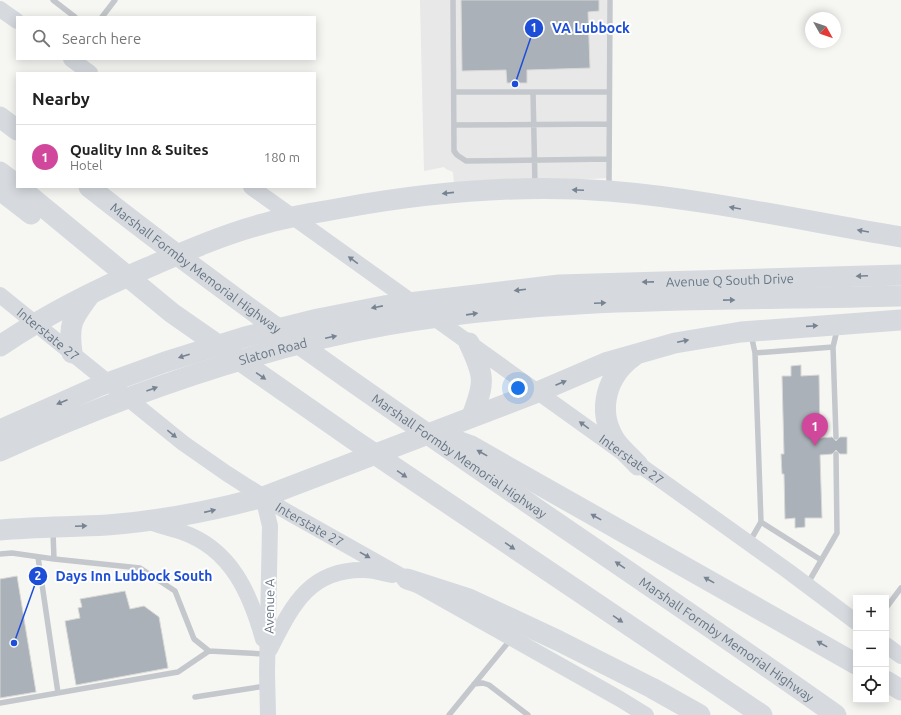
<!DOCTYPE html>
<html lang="en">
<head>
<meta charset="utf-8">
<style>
  body { margin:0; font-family:Ubuntu,sans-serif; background:#f6f6f6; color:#222 }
  .controls { position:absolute; right:12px; bottom:12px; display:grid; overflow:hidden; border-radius:0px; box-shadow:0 2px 10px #0003 }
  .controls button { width:36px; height:36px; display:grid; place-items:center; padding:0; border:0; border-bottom:1px solid #e0e0e0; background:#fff; color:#222; font:20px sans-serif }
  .compass { position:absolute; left:805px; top:12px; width:36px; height:36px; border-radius:50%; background:#fff; box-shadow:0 2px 10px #0003; rotate:130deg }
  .you { position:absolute; left:518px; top:388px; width:14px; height:14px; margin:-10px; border:3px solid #fff; border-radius:50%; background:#1a73e8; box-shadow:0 0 0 6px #1a73e833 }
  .badge { display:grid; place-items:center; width:26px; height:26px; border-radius:50%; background:#7c3aed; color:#fff; font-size:13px; font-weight:700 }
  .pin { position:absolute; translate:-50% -33px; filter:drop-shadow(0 1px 2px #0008) }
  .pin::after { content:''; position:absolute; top:21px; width:14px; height:12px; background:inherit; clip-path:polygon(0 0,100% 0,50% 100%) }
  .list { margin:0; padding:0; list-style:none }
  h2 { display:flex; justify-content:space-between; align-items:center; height:52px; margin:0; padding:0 16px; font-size:17px }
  h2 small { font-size:13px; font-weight:400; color:#767676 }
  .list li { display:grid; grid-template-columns:26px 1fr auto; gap:12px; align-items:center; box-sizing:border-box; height:64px; padding:0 16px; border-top:1px solid #e0e0e0 }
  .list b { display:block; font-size:15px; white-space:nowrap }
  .list p { margin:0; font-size:13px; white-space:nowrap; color:#767676 }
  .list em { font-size:13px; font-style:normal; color:#767676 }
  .icon { flex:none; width:22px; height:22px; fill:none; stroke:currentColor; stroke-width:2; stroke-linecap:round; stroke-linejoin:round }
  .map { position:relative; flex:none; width:901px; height:715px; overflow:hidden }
  .search { position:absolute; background:#fff; box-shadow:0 2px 10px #0003; left:16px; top:16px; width:300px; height:44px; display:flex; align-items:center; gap:10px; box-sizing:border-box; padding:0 14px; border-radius:0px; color:#767676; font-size:15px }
  .panel { position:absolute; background:#fff; box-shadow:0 2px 10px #0003; left:16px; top:72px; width:300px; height:116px; border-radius:0px }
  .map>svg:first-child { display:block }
  .built { fill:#e7e8e7 }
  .building { fill:#aab1b8; stroke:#d8d8d6 }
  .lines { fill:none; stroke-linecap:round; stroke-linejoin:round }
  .lane { stroke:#c4c7cb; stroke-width:5.5 }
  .secondary { stroke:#d6dade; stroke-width:16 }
  .highway { stroke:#d6dade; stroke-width:21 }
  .oneway { fill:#778392 }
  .labels { text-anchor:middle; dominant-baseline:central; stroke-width:4; stroke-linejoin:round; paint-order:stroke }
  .street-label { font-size:13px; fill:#667484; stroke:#fff }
  .leader { fill:none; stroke:#1d4ed8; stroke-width:1.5 }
  .callout-dot { fill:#1d4ed8; stroke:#fff; stroke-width:1.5 }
  .mark-label { font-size:12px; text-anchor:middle; font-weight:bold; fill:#fff }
  .callout-label { font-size:14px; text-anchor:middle; font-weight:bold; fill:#1d4ed8; stroke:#fff; stroke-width:4; stroke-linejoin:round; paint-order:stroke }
</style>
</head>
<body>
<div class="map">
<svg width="901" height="715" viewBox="0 0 901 715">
  <rect width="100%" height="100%" fill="#f6f7f3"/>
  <!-- built -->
  <path class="built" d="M420,0H607L611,178L454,185L453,172L446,169L444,167L424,171Z"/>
  <!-- building -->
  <path class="building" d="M461,0H599V11L588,12L590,68L527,70V83H507L506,70L462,71Z
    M801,365V376L819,375L820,438L832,437L836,441L840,437H847V454H840L836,450L832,454L820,455L822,518H805V527L795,528V518L785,519L784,474H782L781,454H784L782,376H791V366Z
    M17,576L36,692L0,698V579Z
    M125,591L130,609L144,606L159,617L168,668L76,685L65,621L80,618L78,608L82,607L80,599Z"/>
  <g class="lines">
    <!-- lane -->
    <path class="lane" d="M53,0L75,17
      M453,0L454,151L457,155L466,161L609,159
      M102,17L115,0
      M454,92H609
      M533,92L535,185
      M454,125L609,124
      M609,187L610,0
      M751,334L755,353
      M833,347L837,330
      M53,532L54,559L140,568L175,591L194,639L209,651L265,654
      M750,541L761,522
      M0,554L12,553L54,559
      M38,557L58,693
      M821,560L761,522L755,353L833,347L836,437
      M808,583L837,533L836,454
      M886,608L901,588
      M474,684L483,683L489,685L528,715
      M195,697L265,686
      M0,703L178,672L209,651
      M449,715L511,639"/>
    <!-- secondary -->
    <g class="secondary">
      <path d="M0,9L17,21"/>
      <path d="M71,59L90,73"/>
      <path id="s1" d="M251,187L788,571L856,622"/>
      <path id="s2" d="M0,295L183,443L226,473L284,510L620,699L646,715"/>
      <path d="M263,497L270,526L267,672L268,715"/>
      <path d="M149,522C160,526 171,528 182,532C231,549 250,593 263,639"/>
      <path d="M886,645L901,656"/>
      <path d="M270,649C292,606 309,569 364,570C373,570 383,573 392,575"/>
    </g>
    <!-- highway -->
    <g class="highway">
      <path d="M0,117L17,130"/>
      <path d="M0,172L17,185"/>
      <path d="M19,187L172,313L354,440L762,715"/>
      <path id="s3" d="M89,187C329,376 587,539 836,715"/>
      <path d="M0,190L31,214"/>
      <path d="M469,343C485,377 485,382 472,416"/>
      <path d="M0,346C47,314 97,289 149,267C186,251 225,234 263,224C289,216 316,213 342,208C430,192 519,184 609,191C707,199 804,221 901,237"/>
      <path d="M72,353C68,324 72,319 89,296"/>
      <path d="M634,356C607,375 596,410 615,440C621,449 631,457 638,465"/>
      <path id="s4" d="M0,430L99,386L165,362L245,337L318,319L384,306L559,285L901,275"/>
      <path d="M443,436L471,446L856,664"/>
      <path id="s5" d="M0,451C124,395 253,349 387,325C555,295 731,301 901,296"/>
      <path d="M0,530C35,527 71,527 107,525C160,521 212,511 263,497L538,392L608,362L675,343L741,332L901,320"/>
      <path d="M407,579L469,599L559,641L652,688L700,715"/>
      <path d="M886,681L901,690"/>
    </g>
  </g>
  <!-- one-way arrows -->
  <defs><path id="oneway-solid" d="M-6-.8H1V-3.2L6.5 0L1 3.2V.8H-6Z"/></defs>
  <g class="oneway">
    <use href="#oneway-solid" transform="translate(578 190) rotate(-177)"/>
    <use href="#oneway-solid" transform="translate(448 193) rotate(174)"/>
    <use href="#oneway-solid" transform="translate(735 208) rotate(-170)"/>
    <use href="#oneway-solid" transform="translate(863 231) rotate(-170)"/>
    <use href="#oneway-solid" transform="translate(353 260) rotate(-144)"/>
    <use href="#oneway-solid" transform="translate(862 276) rotate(178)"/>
    <use href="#oneway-solid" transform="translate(648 282) rotate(179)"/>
    <use href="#oneway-solid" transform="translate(520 290) rotate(173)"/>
    <use href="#oneway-solid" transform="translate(729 300) rotate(-1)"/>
    <use href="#oneway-solid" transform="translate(600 303) rotate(-2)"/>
    <use href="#oneway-solid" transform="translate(377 307) rotate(169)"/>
    <use href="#oneway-solid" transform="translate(472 314) rotate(-8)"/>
    <use href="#oneway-solid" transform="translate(812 326) rotate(-4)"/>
    <use href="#oneway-solid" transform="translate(331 337) rotate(-12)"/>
    <use href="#oneway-solid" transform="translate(683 341) rotate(-12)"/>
    <use href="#oneway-solid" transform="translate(184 356) rotate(162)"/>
    <use href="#oneway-solid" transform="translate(261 376) rotate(35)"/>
    <use href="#oneway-solid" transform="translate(561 383) rotate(-23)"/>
    <use href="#oneway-solid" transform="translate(152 389) rotate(-20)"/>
    <use href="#oneway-solid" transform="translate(62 402) rotate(157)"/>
    <use href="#oneway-solid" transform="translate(584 425) rotate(-144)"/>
    <use href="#oneway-solid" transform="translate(172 434) rotate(39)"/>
    <use href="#oneway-solid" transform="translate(482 453) rotate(-151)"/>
    <use href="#oneway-solid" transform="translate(402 474) rotate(34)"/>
    <use href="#oneway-solid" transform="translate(210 511) rotate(-13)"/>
    <use href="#oneway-solid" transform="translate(596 517) rotate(-151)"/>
    <use href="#oneway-solid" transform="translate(81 526) rotate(-3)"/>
    <use href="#oneway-solid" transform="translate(510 546) rotate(34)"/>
    <use href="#oneway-solid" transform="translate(365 555) rotate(29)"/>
    <use href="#oneway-solid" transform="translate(620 565) rotate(-146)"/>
    <use href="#oneway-solid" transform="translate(709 580) rotate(-151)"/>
    <use href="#oneway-solid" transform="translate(618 619) rotate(34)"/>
    <use href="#oneway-solid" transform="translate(822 644) rotate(-151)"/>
  </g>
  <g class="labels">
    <!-- street labels -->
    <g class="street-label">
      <text stroke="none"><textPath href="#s3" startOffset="134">Marshall Formby Memorial Highway</textPath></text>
      <text stroke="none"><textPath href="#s4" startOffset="752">Avenue Q South Drive</textPath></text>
      <text stroke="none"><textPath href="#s2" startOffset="62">Interstate 27</textPath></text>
      <text stroke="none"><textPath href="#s5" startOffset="291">Slaton Road</textPath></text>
      <text stroke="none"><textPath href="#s3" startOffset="458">Marshall Formby Memorial Highway</textPath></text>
      <text stroke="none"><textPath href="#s1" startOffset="468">Interstate 27</textPath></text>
      <text stroke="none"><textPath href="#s2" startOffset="386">Interstate 27</textPath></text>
      <text transform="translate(269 606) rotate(-89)">Avenue A</text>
      <text stroke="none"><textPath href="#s3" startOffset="782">Marshall Formby Memorial Highway</textPath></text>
    </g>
  </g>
  <!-- callouts -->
  <path class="leader" d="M515 84L534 28M14 643L38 576"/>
  <g class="callout-dot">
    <circle cx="515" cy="84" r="4"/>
    <circle cx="14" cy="643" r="4"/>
    <circle cx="534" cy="28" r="10"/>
    <circle cx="38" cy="576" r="10"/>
  </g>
  <g class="mark-label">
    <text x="534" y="32">1</text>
    <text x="38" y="580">2</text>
  </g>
  <g class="callout-label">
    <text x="591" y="33">VA Lubbock</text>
    <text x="134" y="581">Days Inn Lubbock South</text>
  </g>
</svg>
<div class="controls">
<button>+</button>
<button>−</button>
<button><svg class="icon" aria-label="locate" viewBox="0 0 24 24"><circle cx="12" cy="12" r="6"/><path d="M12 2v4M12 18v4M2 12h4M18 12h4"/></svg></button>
</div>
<svg class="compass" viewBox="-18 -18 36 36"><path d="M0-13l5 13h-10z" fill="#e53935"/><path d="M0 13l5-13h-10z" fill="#767676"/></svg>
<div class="you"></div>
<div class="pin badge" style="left:815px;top:446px;background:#d1479c">1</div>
<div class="search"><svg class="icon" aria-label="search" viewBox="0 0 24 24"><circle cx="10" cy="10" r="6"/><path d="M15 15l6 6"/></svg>Search here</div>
<section class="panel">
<h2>Nearby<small></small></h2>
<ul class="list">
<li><span class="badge" style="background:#d1479c">1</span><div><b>Quality Inn &amp; Suites</b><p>Hotel</p></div><em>180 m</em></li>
</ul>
</section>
</div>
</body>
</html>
